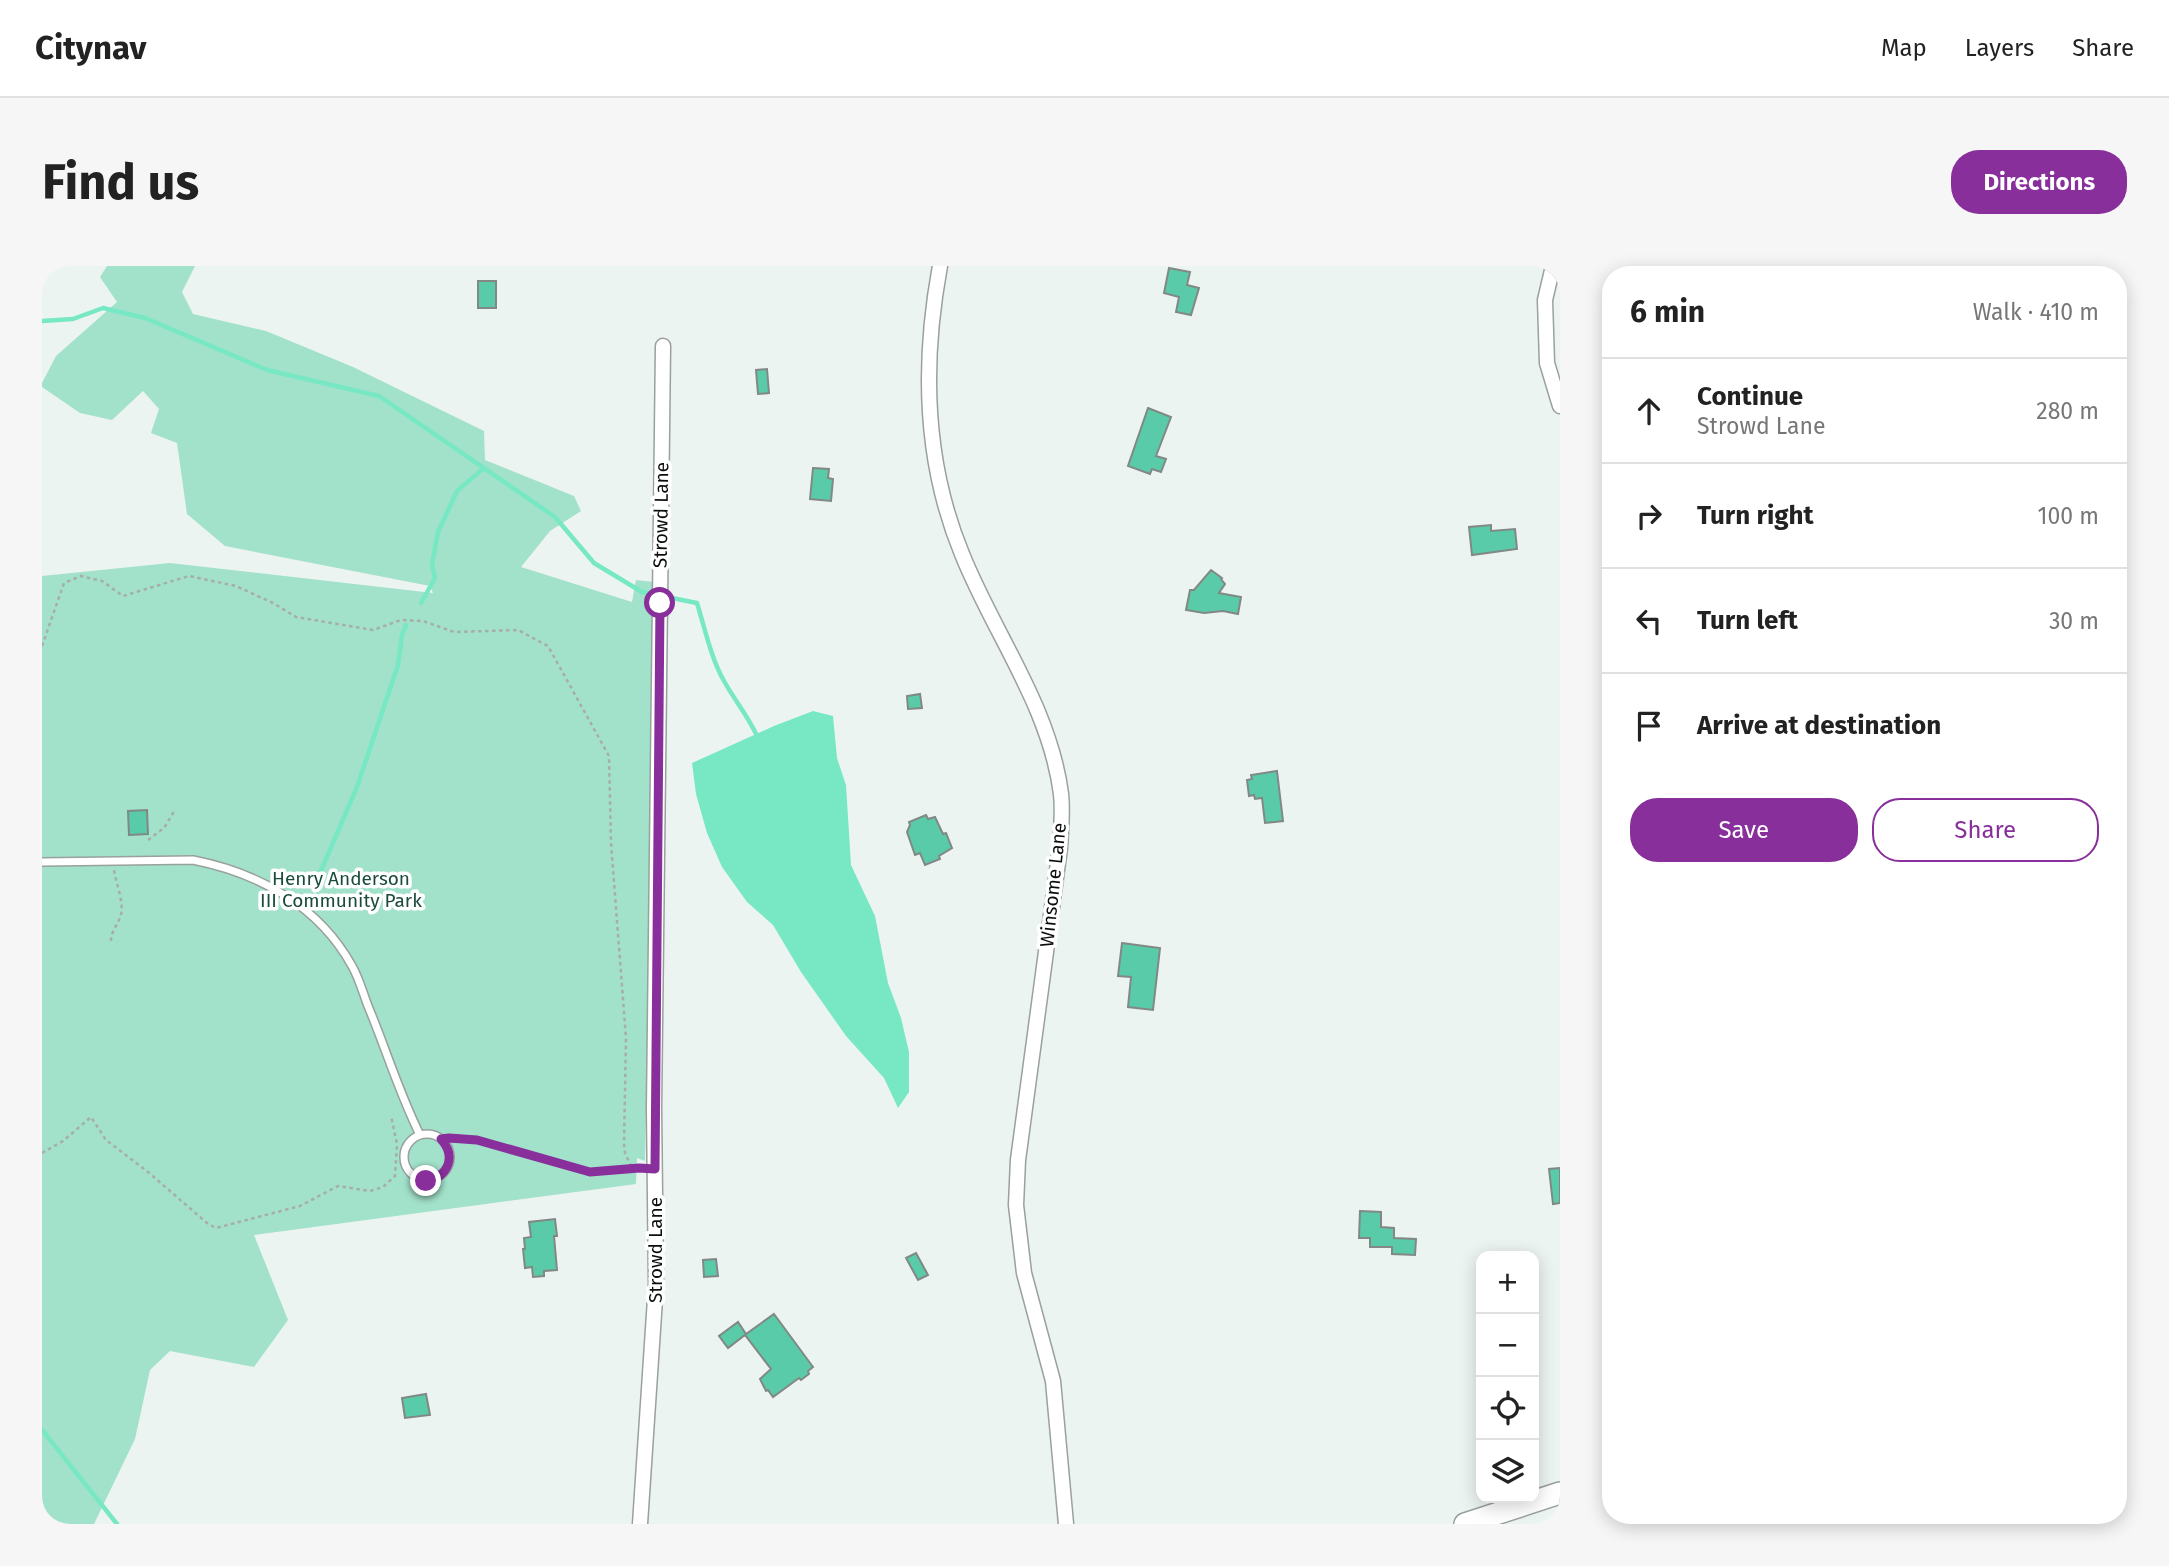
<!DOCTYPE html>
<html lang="en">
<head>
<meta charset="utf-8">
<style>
  body { margin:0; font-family:"Fira Sans",sans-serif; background:#f6f6f6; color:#222 }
  .controls { position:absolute; right:21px; bottom:21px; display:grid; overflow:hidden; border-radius:14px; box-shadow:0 4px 18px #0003 }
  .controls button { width:63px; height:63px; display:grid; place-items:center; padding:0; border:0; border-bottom:2px solid #e0e0e0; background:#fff; color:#222; font:35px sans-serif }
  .stop { position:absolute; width:21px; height:21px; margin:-16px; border:5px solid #882f9b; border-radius:50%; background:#fff }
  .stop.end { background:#882f9b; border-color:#fff; box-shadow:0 2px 7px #0008 }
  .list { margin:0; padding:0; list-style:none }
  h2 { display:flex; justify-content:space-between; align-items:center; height:91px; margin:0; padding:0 28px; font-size:30px }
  h2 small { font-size:23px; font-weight:400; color:#767676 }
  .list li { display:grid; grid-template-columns:46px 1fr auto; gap:21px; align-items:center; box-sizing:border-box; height:105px; padding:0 28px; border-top:2px solid #e0e0e0 }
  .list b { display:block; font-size:26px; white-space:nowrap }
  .list p { margin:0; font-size:23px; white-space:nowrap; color:#767676 }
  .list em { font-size:23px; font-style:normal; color:#767676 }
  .actions { display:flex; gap:14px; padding:21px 28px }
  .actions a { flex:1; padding:16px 0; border:2px solid #882f9b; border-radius:28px; text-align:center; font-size:24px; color:#882f9b }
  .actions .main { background:#882f9b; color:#fff }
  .icon { flex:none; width:38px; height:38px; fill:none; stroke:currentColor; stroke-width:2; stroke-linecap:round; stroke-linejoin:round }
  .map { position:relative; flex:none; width:1518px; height:1258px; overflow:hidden; border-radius:28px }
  header { display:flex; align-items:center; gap:42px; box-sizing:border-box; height:98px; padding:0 35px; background:#fff; border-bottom:2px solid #e0e0e0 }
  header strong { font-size:33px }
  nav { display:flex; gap:38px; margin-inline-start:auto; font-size:24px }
  .intro { display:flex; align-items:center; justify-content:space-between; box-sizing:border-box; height:168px; padding:0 42px }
  h1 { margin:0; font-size:49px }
  .button { padding:18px 32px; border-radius:28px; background:#882f9b; color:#fff; font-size:24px; font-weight:700 }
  main { display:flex; gap:42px; padding:0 42px }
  aside { flex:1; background:#fff; border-radius:28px; box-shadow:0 4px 18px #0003 }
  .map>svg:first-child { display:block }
  .green { fill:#a2e1ca }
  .water { fill:#77e8c3 }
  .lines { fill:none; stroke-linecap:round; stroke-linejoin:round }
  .stream { stroke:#77e8c3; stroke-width:4.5 }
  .building { fill:#59cba8; stroke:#818885; stroke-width:2 }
  .lane-casing { stroke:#99a09d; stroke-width:10 }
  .street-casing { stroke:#99a09d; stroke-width:17 }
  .secondary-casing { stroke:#99a09d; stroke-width:24 }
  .path { stroke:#a7adab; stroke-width:2.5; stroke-dasharray:3.5 3.5; stroke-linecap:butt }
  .lane { stroke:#fff; stroke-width:7 }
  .street { stroke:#fff; stroke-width:14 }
  .secondary { stroke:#fff; stroke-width:21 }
  .route { stroke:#882f9b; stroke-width:9 }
  .labels { text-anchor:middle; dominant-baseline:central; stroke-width:7; stroke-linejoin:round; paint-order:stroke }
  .street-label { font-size:19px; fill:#0b0d0c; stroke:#fff }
  .park-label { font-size:19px; fill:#194a3b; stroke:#fff }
</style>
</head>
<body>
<header>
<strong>Citynav</strong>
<nav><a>Map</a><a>Layers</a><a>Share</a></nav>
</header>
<div class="intro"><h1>Find us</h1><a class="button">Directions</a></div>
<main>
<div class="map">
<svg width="1518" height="1258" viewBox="0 0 1518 1258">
  <rect width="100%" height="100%" fill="#ecf4f1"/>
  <!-- green -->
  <path class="green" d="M65,0H153L140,26L151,48L224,65L311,101L442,165L443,194L532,230L539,245L508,265L479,301L590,336L594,314L612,316L614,342L603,895L595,892L594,918L212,969L246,1054L212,1101L128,1085L108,1104L93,1173L52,1258H0V310L128,297L391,327L388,320L183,280L145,248L135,177L109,167L117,143L101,125L70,154L38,147L0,121V117L14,90L75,36L58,11Z"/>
  <!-- water -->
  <path class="water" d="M771,445L791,450L795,492L804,519L809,599L833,650L846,717L859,752L867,786V826L856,842L842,812L804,770L759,706L731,659L705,636L680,601L665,567L654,528L650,497L732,460Z"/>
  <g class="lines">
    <!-- stream -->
    <path class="stream" d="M0,55L31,53L61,42L103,52L225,104L337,130L513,251L552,297L600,326L655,337C663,363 669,392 682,415C693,435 707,451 716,472
      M379,337L393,312L390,298L396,266L415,225L442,202
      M278,607L315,521L356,399L360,369L364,359
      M0,1164L75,1258"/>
  </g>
  <!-- building -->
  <path class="building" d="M1127,2L1148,6L1145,19L1157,22L1149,49L1134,46L1137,31L1122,27Z
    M436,15H454V42H436Z
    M725,103L727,127L716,128L714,104Z
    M1106,142L1129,151L1114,190L1124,193L1119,206L1110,203L1108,208L1086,200Z
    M771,202L787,203L786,212L791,213L789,235L768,233Z
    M1449,259V265L1473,263L1475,283L1430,289L1427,261Z
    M1169,304L1180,312L1179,313L1183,318L1177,327L1199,331L1196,348L1181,345L1162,347L1144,344L1148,324H1152Z
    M878,428L880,442L866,443L865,430Z
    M1235,505L1241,555L1223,557L1220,532L1213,533L1212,529L1207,530L1205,514L1210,513L1209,509Z
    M105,544L106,568L87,569L86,545Z
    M884,549L886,553L893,551L901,568L904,567L910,582L897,590L898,593L883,599L878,587L873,589L865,566L868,559L867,556Z
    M1080,677L1118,682L1111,744L1086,741L1089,711L1076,710Z
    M1518,902V937L1511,938L1507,903Z
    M1318,945L1339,946V961L1352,962V972L1374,973L1373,989L1350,988V981H1328V972H1317Z
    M513,953L515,970H512L515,1004L502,1005V1010L491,1011L490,1001L483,1002L481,983H483L482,972L489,971L487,956Z
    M874,987L886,1009L876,1014L864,992Z
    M674,993L676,1010L662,1011L661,994Z
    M732,1048L771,1101L766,1105L767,1108L759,1114L757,1112L731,1131L726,1124L724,1125L718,1113L729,1103L703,1069L686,1082L677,1070L696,1056L704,1068Z
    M384,1128L388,1149L363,1152L360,1132Z"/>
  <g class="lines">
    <!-- lane casing -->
    <g class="lane-casing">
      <path id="lane" d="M0,596L151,594C217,607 277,640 310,700C317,712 321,727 326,740C344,783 357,827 378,869
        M362 891a23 23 0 1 1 46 0a23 23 0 1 1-46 0Z"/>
    </g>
    <!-- street casing -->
    <g class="street-casing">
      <path id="street" d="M898,0C880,97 882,196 920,288C952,368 1008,441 1019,528C1021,545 1019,565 1018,582L976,894L974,939L982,1007L1011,1115L1024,1258
        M1511,0L1503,34L1505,97L1518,140
        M598,1258L614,1018L612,843L621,80"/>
    </g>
    <!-- secondary casing -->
    <g class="secondary-casing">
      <path id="secondary" d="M1423,1258L1518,1227"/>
    </g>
    <!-- path -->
    <path class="path" d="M0,380L22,317L39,310L60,315L81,330L147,310L194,320L231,337L254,351L331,364L359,354L381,355L412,366L476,364L506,380L567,490L569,577L584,772L582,878L583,887L590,902
      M106,574L122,562L133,544
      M69,675C69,665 76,659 79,649C82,635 74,618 72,604
      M399,873L407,872L435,874L548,906L598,902
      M0,887L21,875L49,851L64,874L106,906L165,957L174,962L258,940L296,920L328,925L341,921L353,910L355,878L349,850"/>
    <!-- lane -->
    <use href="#lane" class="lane"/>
    <!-- street -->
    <use href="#street" class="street"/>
    <!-- secondary -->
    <use href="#secondary" class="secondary"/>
  </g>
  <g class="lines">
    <!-- route -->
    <path class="route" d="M384,915C406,911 415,891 399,873L407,872L435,874L548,906L597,902L613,903L618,337"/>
  </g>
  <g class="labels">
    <!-- street labels -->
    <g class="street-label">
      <text transform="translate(619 249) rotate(-89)">Strowd Lane</text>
      <text transform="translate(1011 619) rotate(-84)">Winsome Lane</text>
      <text transform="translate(613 984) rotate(-90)">Strowd Lane</text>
    </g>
    <!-- park labels -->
    <g class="park-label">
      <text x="299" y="612">Henry Anderson<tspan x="299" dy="22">III Community Park</tspan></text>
    </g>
  </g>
</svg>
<div class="controls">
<button>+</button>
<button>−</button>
<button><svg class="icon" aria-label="locate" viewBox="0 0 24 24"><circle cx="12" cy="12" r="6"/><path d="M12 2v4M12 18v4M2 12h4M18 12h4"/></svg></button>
<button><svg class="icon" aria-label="layers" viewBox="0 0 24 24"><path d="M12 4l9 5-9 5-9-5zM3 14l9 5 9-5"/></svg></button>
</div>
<div class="stop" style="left:618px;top:337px"></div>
<div class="stop end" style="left:384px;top:915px"></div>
</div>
<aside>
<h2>6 min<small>Walk · 410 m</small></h2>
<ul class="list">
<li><svg class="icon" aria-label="ahead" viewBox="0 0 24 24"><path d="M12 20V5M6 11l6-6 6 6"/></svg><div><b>Continue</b><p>Strowd Lane</p></div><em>280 m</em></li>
<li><svg class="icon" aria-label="right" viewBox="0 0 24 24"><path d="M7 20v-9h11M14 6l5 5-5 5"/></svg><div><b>Turn right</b></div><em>100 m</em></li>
<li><svg class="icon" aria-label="left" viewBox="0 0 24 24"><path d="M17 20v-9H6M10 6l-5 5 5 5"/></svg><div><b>Turn left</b></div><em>30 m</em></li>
<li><svg class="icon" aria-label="arrive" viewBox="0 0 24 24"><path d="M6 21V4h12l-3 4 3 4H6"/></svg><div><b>Arrive at destination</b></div></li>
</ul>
<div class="actions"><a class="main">Save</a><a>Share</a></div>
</aside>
</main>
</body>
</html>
